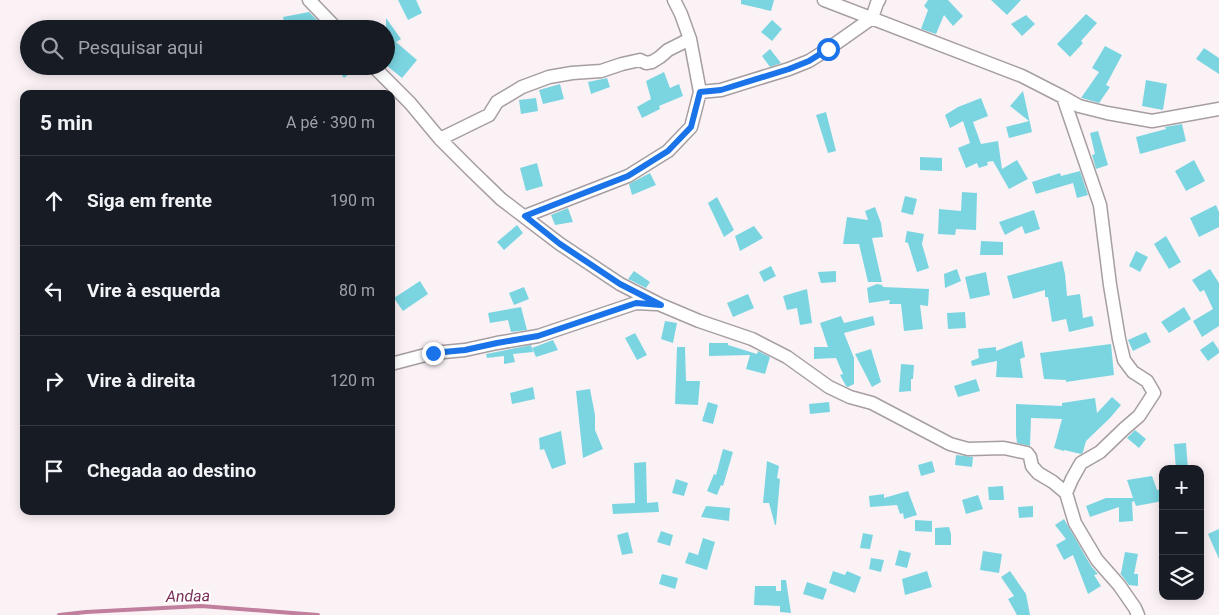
<!DOCTYPE html>
<html lang="pt">
<head>
<meta charset="utf-8">
<style>
  body { margin:0; font-family:Roboto,sans-serif; background:#20242c; color:#f1f3f6 }
  .controls { position:absolute; right:15px; bottom:15px; display:grid; overflow:hidden; border-radius:10px; box-shadow:0 2px 12px #0003 }
  .controls button { width:45px; height:45px; display:grid; place-items:center; padding:0; border:0; border-bottom:1px solid #363941; background:#171b24; color:#f1f3f6; font:25px sans-serif }
  .stop { position:absolute; width:15px; height:15px; margin:-11px; border:4px solid #1a73e8; border-radius:50%; background:#fff }
  .stop.end { background:#1a73e8; border-color:#fff; box-shadow:0 1px 5px #0008 }
  .list { margin:0; padding:0; list-style:none }
  h2 { display:flex; justify-content:space-between; align-items:center; height:65px; margin:0; padding:0 20px; font-size:21px }
  h2 small { font-size:16px; font-weight:400; color:#9ea1a6 }
  .list li { display:grid; grid-template-columns:32px 1fr auto; gap:15px; align-items:center; box-sizing:border-box; height:90px; padding:0 20px; border-top:1px solid #363941 }
  .list b { display:block; font-size:19px; white-space:nowrap }
  .list em { font-size:16px; font-style:normal; color:#9ea1a6 }
  .icon { flex:none; width:28px; height:28px; fill:none; stroke:currentColor; stroke-width:2; stroke-linecap:round; stroke-linejoin:round }
  .map { position:relative; flex:none; width:1219px; height:615px; overflow:hidden }
  .search { position:absolute; background:#171b24; box-shadow:0 2px 12px #0003; left:20px; top:20px; width:375px; height:55px; display:flex; align-items:center; gap:12px; box-sizing:border-box; padding:0 18px; border-radius:28px; color:#9ea1a6; font-size:19px }
  .panel { position:absolute; background:#171b24; box-shadow:0 2px 12px #0003; left:20px; top:90px; width:375px; height:425px; border-radius:10px }
  .map>svg:first-child { display:block }
  .lines { fill:none; stroke-linecap:round; stroke-linejoin:round }
  .stream { stroke:#bf7f9d; stroke-width:4 }
  .building { fill:#7bd5e1 }
  .minor-casing { stroke:#a69ea1; stroke-width:15 }
  .minor { stroke:#fff; stroke-width:12 }
  .route { stroke:#1a73e8; stroke-width:6 }
  .labels { text-anchor:middle; dominant-baseline:central; stroke-width:4; stroke-linejoin:round; paint-order:stroke }
  .water-label { font-size:16px; font-style:italic; fill:#7c2e58; stroke:#fff }
</style>
</head>
<body>
<div class="map">
<svg width="1219" height="615" viewBox="0 0 1219 615">
  <rect width="100%" height="100%" fill="#fbf2f6"/>
  <g class="lines">
    <!-- stream -->
    <path class="stream" d="M59,615L86,612L201,606L318,615"/>
  </g>
  <!-- building -->
  <path class="building" d="M398,0H416L422,13L408,20Z
    M741,0H774L771,11L741,4Z
    M928,0H948L963,16L953,26L944,15L936,34L921,29L928,10L924,6Z
    M991,0H1021L1007,15Z
    M309,12L319,22V25L299,29H285L283,17Z
    M1086,14L1097,23L1081,41L1083,43L1070,57L1057,44Z
    M1026,15L1035,24L1022,36L1011,24Z
    M386,18L401,39L396,42L417,60L402,78L386,65V58L391,52L388,48L386,50Z
    M772,20L782,29L772,41L761,32Z
    M1105,46L1122,55L1106,85L1110,87L1099,103L1082,98H1081L1099,72L1092,68Z
    M1204,48L1219,58V74L1196,59Z
    M770,49L781,63L770,67L762,56Z
    M335,66H359L344,78Z
    M664,72L670,88L679,84L683,96L659,106L660,109L642,118L637,107L651,99L646,81Z
    M607,78L610,87L591,94L588,82Z
    M1146,80L1167,84L1163,110L1142,106Z
    M560,84L564,99L543,104L539,90Z
    M1023,91L1032,132L1009,138L1006,127L1029,121L1010,106Z
    M536,98L538,111L521,114L519,100Z
    M981,98L988,116L973,122L981,144L998,141L1002,169L1017,160L1028,179L1009,189L993,161L987,162L988,165L979,168L977,163L966,168L958,148L970,143L963,121L950,128L945,115L958,107Z
    M826,112L836,151L828,153L816,115Z
    M1182,124L1186,141L1140,154L1136,137L1166,129L1165,127Z
    M1098,131L1108,165L1096,169L1092,155L1095,154L1090,133Z
    M920,157L942,158V171L920,170Z
    M1194,160L1205,181L1186,191L1175,171Z
    M537,163L543,186L526,191L520,168Z
    M1080,171L1088,195L1077,198L1073,183L1036,194L1032,182L1060,173L1061,176Z
    M650,173L656,185L632,195L629,184Z
    M962,192L977,193L976,230L956,229L955,235L938,234L939,209L961,211Z
    M905,196L917,199L913,215L901,212Z
    M717,197L734,230L724,237L708,203Z
    M1216,205L1219,212V227L1199,237L1190,218Z
    M875,207L881,223L883,237L872,238L882,282H868L859,244H843L847,217L868,220L865,211Z
    M568,208L573,222L555,225L551,215Z
    M1034,210L1040,229L1025,234L1022,226L1005,235L999,222Z
    M517,225L523,233L504,250L497,242Z
    M754,226L763,238L740,251L735,236Z
    M907,231L924,234L922,244L929,268L917,272L908,243L905,242Z
    M1166,236L1181,262L1169,269L1154,244Z
    M981,241L1003,242V255H980Z
    M1136,251L1148,257L1140,272L1129,266Z
    M1062,261L1065,274L1067,296L1080,294L1083,318L1092,316L1094,326L1069,332L1066,319L1052,322L1048,297H1045V290L1013,299L1007,276Z
    M771,266L776,276L764,282L759,272Z
    M957,269L961,281L945,288L944,274Z
    M1210,269L1219,283V326L1202,337L1193,321L1213,309L1204,290L1200,292L1192,280Z
    M634,271L650,282L646,288L628,279Z
    M836,271V282L821,283L818,272Z
    M986,272L990,295L970,299L965,277Z
    M420,281L428,294L403,311L394,298Z
    M877,284L882,285L883,287L929,289L928,306L920,305L923,329L904,331L901,304H889L890,300L869,303L867,288Z
    M524,287L529,299L514,305L509,293Z
    M807,289L812,323L800,325L797,308L787,310L783,296Z
    M748,294L754,308L733,317L727,303Z
    M521,307L527,330L511,332L508,320L490,323L488,313Z
    M1184,307L1191,319L1169,333L1161,322Z
    M965,312L966,328L948,329L947,313Z
    M841,316L844,323L873,316L875,325L844,333L854,358V384L848,387L846,386L840,375L843,374L836,358L814,359V347H828L820,323Z
    M665,321L677,323L673,343L661,339Z
    M1146,332L1151,342L1133,351L1128,340Z
    M635,333L647,355L637,360L625,338Z
    M553,340L558,350L536,357L532,348Z
    M1022,341L1025,357L1020,359L1023,378L996,377L997,361L972,366L971,361L979,358L978,349L996,347V351Z
    M1213,341L1219,350V353L1208,361L1200,350Z
    M709,343H728V345L757,354L758,351L770,357L765,374L746,369L750,355L709,356Z
    M1111,344L1114,375L1066,382V380L1044,379L1040,353Z
    M531,345L533,352L513,354L515,362L504,364V356L487,358L486,354Z
    M677,347H685L686,381H700L698,405L675,404Z
    M871,349L881,382L872,387L855,354Z
    M901,364L914,365L913,379H911V391L899,392Z
    M976,379L980,391L958,397L954,386Z
    M533,387L535,399L512,404L510,393Z
    M590,389L595,415V430L603,449L583,458L576,391Z
    M1112,397L1121,405L1110,418L1086,441L1083,452L1081,454L1064,450V451L1054,448L1062,419L1031,418L1030,446L1017,443L1016,435V404L1062,406V403L1095,398L1097,413Z
    M708,402L718,405L713,424L702,421Z
    M829,402L830,412L810,414L809,404Z
    M1135,430L1146,439L1139,448L1127,438Z
    M561,431L566,464L552,469L544,449L540,450L539,438Z
    M1186,443L1188,469H1176L1174,444Z
    M723,449L733,452L723,486L721,485L717,495L707,491L714,474L716,475Z
    M956,455L973,457L972,467L955,465Z
    M767,461L779,466L777,478L780,479L776,525H775L769,503H763Z
    M932,461L935,472L921,476L918,465Z
    M646,462L647,503L658,502L659,512L613,514L612,504L635,503L634,463Z
    M1152,476L1157,490L1163,489V501L1136,506L1134,501L1132,502L1133,521L1119,522V507L1090,517L1086,506L1106,498H1133L1127,480Z
    M676,479L688,483L684,496L672,493Z
    M1003,486L1004,500H989L988,487Z
    M908,491L917,515L904,519L903,513L900,514L897,505L870,507L869,496L884,494V498Z
    M978,495L983,509L966,514L962,500Z
    M706,506L730,508L729,521L701,517Z
    M1033,506V517L1019,518L1018,507Z
    M1064,519L1091,566L1098,574L1094,575L1101,586L1088,594L1073,555L1064,560L1056,545L1066,539L1055,525Z
    M915,520L932,521V532L915,531Z
    M949,527L951,534V545H935V528Z
    M1219,529V559L1208,534Z
    M661,531L673,535L670,546L657,542Z
    M628,532L633,553L622,555L617,535Z
    M863,533L873,535L870,549L860,548Z
    M703,538L715,542L707,570L685,563L689,552L698,555Z
    M899,550L911,553L907,568L895,565Z
    M983,551L1002,554L999,573L980,570Z
    M1125,552L1138,554L1134,574H1138V586L1129,585L1120,573H1121Z
    M871,558L884,560L881,572L869,569Z
    M833,571L845,575L847,571L861,577L855,593L829,583Z
    M927,571L932,587L905,595L902,579Z
    M1010,571L1026,594L1030,615H1017L1008,599L1014,596L1001,577Z
    M662,574L678,578L675,589L659,584Z
    M781,580H786L791,613L780,612V606L754,605L755,586H776V591H781Z
    M807,582L827,589L823,600L803,594Z"/>
  <g class="lines">
    <!-- minor casing -->
    <g class="minor-casing">
      <path id="minor" d="M309,0L337,29
        M824,0L1022,76L1063,97L1079,106L1107,113L1152,121L1219,109
        M373,66L410,103L440,139L470,169L501,199L560,244L620,284L661,305L699,321L752,339L787,357L829,387L850,397L872,403L950,444L968,449L1004,448L1027,453L1030,457L1032,466L1038,473L1053,482L1066,493L1075,523L1097,560L1119,585L1135,608L1138,615
        M700,92L721,90L789,69L809,61L828,49L872,18L877,3L879,0
        M1063,97L1100,205L1110,285L1119,339L1124,360L1133,372L1147,381L1154,393L1139,416L1125,428L1100,452L1081,463L1072,479L1066,493
        M440,139L489,115L497,102L522,87L549,77L572,73L601,71L622,64L640,60L646,63L652,62L660,57L668,50L690,39
        M525,216L628,176L668,151L691,127L700,92L690,39L681,14L674,0
        M391,364L433,353L465,350L497,343L538,336L636,303L656,304"/>
    </g>
    <!-- minor -->
    <use href="#minor" class="minor"/>
  </g>
  <g class="lines">
    <!-- route -->
    <path class="route" d="M433,353L465,350L497,343L538,336L636,303L661,305L620,284L560,244L525,216L628,176L668,151L691,127L700,92L721,90L789,69L809,61L828,49"/>
  </g>
  <g class="labels">
    <!-- water labels -->
    <g class="water-label">
      <text transform="translate(188 596) rotate(-1)">Andaa</text>
    </g>
  </g>
</svg>
<div class="controls">
<button>+</button>
<button>−</button>
<button><svg class="icon" aria-label="layers" viewBox="0 0 24 24"><path d="M12 4l9 5-9 5-9-5zM3 14l9 5 9-5"/></svg></button>
</div>
<div class="stop" style="left:828px;top:49px"></div>
<div class="stop end" style="left:433px;top:353px"></div>
<div class="search"><svg class="icon" aria-label="search" viewBox="0 0 24 24"><circle cx="10" cy="10" r="6"/><path d="M15 15l6 6"/></svg>Pesquisar aqui</div>
<section class="panel">
<h2>5 min<small>A pé · 390 m</small></h2>
<ul class="list">
<li><svg class="icon" aria-label="ahead" viewBox="0 0 24 24"><path d="M12 20V5M6 11l6-6 6 6"/></svg><div><b>Siga em frente</b></div><em>190 m</em></li>
<li><svg class="icon" aria-label="left" viewBox="0 0 24 24"><path d="M17 20v-9H6M10 6l-5 5 5 5"/></svg><div><b>Vire à esquerda</b></div><em>80 m</em></li>
<li><svg class="icon" aria-label="right" viewBox="0 0 24 24"><path d="M7 20v-9h11M14 6l5 5-5 5"/></svg><div><b>Vire à direita</b></div><em>120 m</em></li>
<li><svg class="icon" aria-label="arrive" viewBox="0 0 24 24"><path d="M6 21V4h12l-3 4 3 4H6"/></svg><div><b>Chegada ao destino</b></div></li>
</ul>
</section>
</div>
</body>
</html>
